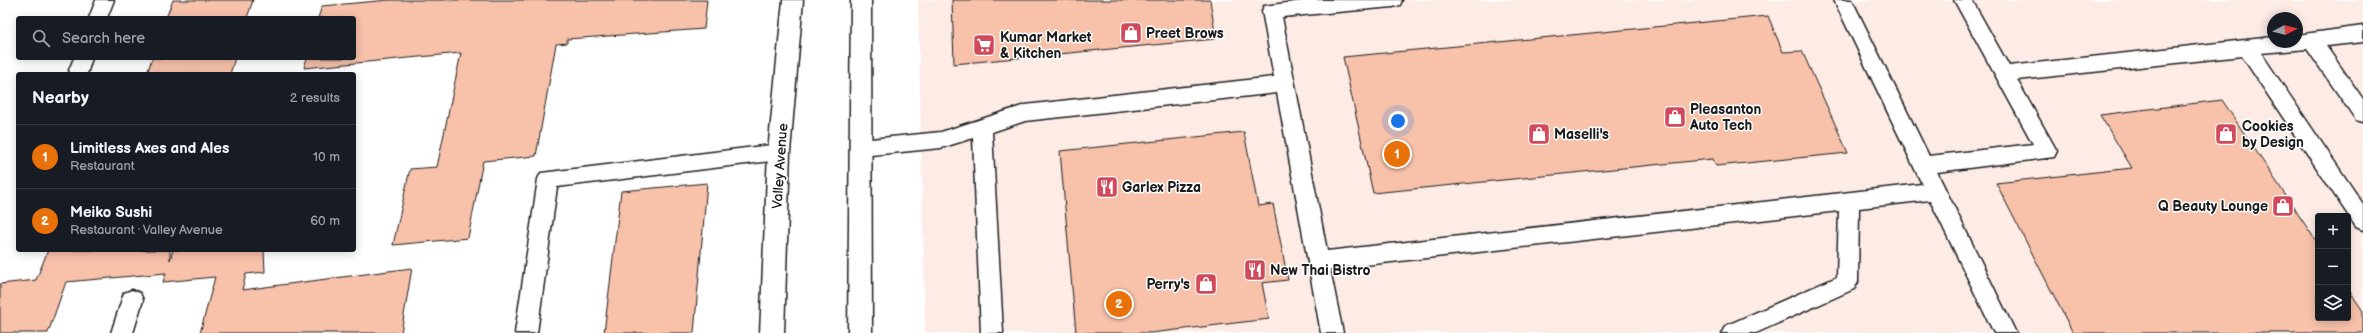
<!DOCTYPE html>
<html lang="en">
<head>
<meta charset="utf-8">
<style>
  body { margin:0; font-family:"Balsamiq Sans",sans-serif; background:#20242c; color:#f1f3f6 }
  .controls { position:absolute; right:12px; bottom:12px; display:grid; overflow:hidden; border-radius:4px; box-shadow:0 2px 10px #0003 }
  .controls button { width:36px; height:36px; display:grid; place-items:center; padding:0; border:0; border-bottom:1px solid #363941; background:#171b24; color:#f1f3f6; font:20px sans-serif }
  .compass { position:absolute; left:2267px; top:12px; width:36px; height:36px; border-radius:50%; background:#171b24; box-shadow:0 2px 10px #0003; rotate:83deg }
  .you { position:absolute; left:1398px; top:121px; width:14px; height:14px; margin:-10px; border:3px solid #fff; border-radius:50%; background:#1a73e8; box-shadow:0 0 0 6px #1a73e833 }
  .badge { display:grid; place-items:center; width:26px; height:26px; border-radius:50%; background:#2563eb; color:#fff; font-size:13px; font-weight:700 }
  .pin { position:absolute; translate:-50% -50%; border:2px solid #fff; box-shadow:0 1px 4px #0006 }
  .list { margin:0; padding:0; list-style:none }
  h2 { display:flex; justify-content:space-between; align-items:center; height:52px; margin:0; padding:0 16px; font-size:17px }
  h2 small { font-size:13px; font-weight:400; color:#9ea1a6 }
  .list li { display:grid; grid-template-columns:26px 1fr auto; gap:12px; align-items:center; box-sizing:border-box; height:64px; padding:0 16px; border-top:1px solid #363941 }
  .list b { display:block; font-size:15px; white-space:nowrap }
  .list p { margin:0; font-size:13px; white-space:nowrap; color:#9ea1a6 }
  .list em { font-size:13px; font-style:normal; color:#9ea1a6 }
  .icon { flex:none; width:22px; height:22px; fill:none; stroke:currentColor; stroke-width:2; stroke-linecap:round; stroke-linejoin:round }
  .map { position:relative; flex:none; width:2363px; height:333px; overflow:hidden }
  .search { position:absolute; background:#171b24; box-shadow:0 2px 10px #0003; left:16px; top:16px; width:340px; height:44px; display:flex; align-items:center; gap:10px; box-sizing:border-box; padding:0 14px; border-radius:4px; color:#9ea1a6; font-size:15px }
  .panel { position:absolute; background:#171b24; box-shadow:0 2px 10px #0003; left:16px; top:72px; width:340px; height:180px; border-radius:4px }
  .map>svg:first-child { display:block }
  .built { fill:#fdece6; fill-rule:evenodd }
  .building { fill:#f7c1aa; stroke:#1c1c1c }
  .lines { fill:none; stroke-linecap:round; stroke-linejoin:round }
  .lane-casing { stroke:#1c1c1c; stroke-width:3 }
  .secondary-casing { stroke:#1c1c1c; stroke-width:3 }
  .lane { fill:#fff; fill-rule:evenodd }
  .secondary { fill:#fff; fill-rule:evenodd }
  .labels { text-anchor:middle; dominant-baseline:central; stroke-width:3; stroke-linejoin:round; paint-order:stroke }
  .poi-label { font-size:14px; font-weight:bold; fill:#1c1c1c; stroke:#fff; text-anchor:start }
  .street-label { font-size:14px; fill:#1c1c1c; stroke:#fff }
</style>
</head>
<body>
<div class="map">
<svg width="2363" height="333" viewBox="0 0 2363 333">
  <rect width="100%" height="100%" fill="#fff"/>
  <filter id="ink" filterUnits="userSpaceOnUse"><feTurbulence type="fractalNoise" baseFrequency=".025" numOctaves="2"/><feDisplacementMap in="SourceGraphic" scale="8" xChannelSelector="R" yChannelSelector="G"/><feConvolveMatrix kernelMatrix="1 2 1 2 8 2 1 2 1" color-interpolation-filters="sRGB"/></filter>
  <g filter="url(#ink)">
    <!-- built -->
    <path class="built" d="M918,0H2363V333H925ZM2273,18H2297V42H2273ZM2318,216H2348V318H2318Z"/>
    <!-- building -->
    <path class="building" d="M173,0H253L247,18H166Z
      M389,0H707L704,29L567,39V43L556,44L536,156L483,161L468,238L393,245L410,169L437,167L461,53L304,68L307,58H354V18H318L322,6Z
      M952,0H1210L1216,39L954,64Z
      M1768,16L1783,52L1802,51L1848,153L1716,166L1713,159L1373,193L1343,57Z
      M152,58H235L230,74H147Z
      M2222,100L2318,244V318H2348V289L2363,311V333H2073L1996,183L2132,168L2100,115Z
      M1244,132L1258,206L1273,204L1288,280L1262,283L1269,319L1151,333H1076L1060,151Z
      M707,183L694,333H604L621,191Z
      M48,250H170V260L173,250H264L265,272L246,274L242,290L412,268L401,333H200L215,277L163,282L166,273L66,282L48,333H0V284L36,280Z"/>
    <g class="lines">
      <!-- lane casing -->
      <g class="lane-casing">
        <path id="lane" d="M96,0H114L107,18H89Z
          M1311,0H1402L1400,5L1393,7L1282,17L1327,251L1922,184L1834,0H1852L1929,156L2033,144L1954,0H1972L2009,66L2273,37V42H2297V35L2363,26V42L2326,46L2363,99V122L2356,120L2307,49L2261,53L2363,204V230L2356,227L2242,56L2017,80L2057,151L2054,157L1937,172L2016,333H1994L1930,200L1859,208L1858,282L1854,289L1756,333H1722L1725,326L1837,277L1839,211L1330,269L1343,333H1321L1277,93L1025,121L992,132L1003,333H981L973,138L941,148L861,156L854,154L851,148L854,142L861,140L941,132L1025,105L1274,77L1262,11L1264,6Z
          M74,58H92L87,74H71L69,70Z
          M779,144L786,146L789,152L786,158L779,160L557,187L537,333H515L538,179L541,173Z
          M132,290L140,293L143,300L133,333H111L124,293Z"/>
      </g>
      <!-- secondary casing -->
      <g class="secondary-casing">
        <path id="secondary" d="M783,0H803L790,152L784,333H760L768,152Z
          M851,0H871L872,333H848Z"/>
      </g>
      <!-- lane -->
      <use href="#lane" class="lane"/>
      <!-- secondary -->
      <use href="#secondary" class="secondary"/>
    </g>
  </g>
  <!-- icons -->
  <defs>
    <g id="shop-square" transform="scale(1.15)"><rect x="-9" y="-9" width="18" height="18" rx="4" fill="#d1495b" stroke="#fff"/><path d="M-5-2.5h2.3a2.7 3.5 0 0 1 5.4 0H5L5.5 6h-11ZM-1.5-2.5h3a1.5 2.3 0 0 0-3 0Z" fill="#fff"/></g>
    <g id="supermarket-square" transform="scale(1.15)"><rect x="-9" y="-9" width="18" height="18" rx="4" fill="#d1495b" stroke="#fff"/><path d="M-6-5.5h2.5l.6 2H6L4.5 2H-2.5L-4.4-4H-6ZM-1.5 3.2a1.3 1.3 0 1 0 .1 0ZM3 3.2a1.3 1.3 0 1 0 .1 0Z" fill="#fff"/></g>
    <g id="restaurant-square" transform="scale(1.15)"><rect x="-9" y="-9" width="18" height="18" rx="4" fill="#d1495b" stroke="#fff"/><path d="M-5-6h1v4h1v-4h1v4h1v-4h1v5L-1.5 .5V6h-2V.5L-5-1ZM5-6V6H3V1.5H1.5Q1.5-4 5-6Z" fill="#fff"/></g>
  </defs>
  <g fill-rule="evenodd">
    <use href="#shop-square" x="1131" y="33"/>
    <use href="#supermarket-square" x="984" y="45"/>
    <use href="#shop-square" x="1675" y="117"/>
    <use href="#shop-square" x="1539" y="134"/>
    <use href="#shop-square" x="2226" y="134"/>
    <use href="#restaurant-square" x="1107" y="187"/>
    <use href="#shop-square" x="2283" y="206"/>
    <use href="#restaurant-square" x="1255" y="270"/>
    <use href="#shop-square" x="1206" y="284"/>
  </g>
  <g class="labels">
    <!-- poi labels -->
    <g class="poi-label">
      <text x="1146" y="33">Preet Brows</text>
      <text x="1000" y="37">Kumar Market<tspan x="1000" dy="16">&amp; Kitchen</tspan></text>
      <text x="1690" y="109">Pleasanton<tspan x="1690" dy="16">Auto Tech</tspan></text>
      <text x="2242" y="126">Cookies<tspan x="2242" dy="16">by Design</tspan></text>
      <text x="1554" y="134">Maselli's</text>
      <text x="1122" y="187">Garlex Pizza</text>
      <text x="2268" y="206" text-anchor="end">Q Beauty Lounge</text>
      <text x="1270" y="270">New Thai Bistro</text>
      <text x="1190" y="284" text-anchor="end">Perry's</text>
    </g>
    <!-- street labels -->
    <g class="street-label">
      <text transform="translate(780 166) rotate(-86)">Valley Avenue</text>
    </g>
  </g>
</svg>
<div class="controls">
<button>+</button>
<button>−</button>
<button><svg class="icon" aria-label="layers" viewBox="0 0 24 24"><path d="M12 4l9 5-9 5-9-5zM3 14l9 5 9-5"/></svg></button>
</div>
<svg class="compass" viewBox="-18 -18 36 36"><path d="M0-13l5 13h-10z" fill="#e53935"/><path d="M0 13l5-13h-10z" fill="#9ea1a6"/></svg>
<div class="you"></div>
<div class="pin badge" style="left:1397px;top:154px;background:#e8710a">1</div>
<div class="pin badge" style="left:1119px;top:304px;background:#e8710a">2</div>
<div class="search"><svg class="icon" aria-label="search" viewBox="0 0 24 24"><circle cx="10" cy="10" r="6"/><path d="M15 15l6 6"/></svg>Search here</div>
<section class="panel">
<h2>Nearby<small>2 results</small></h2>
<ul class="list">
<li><span class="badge" style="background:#e8710a">1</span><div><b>Limitless Axes and Ales</b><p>Restaurant</p></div><em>10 m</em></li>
<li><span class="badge" style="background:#e8710a">2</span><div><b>Meiko Sushi</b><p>Restaurant · Valley Avenue</p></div><em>60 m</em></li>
</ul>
</section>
</div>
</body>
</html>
